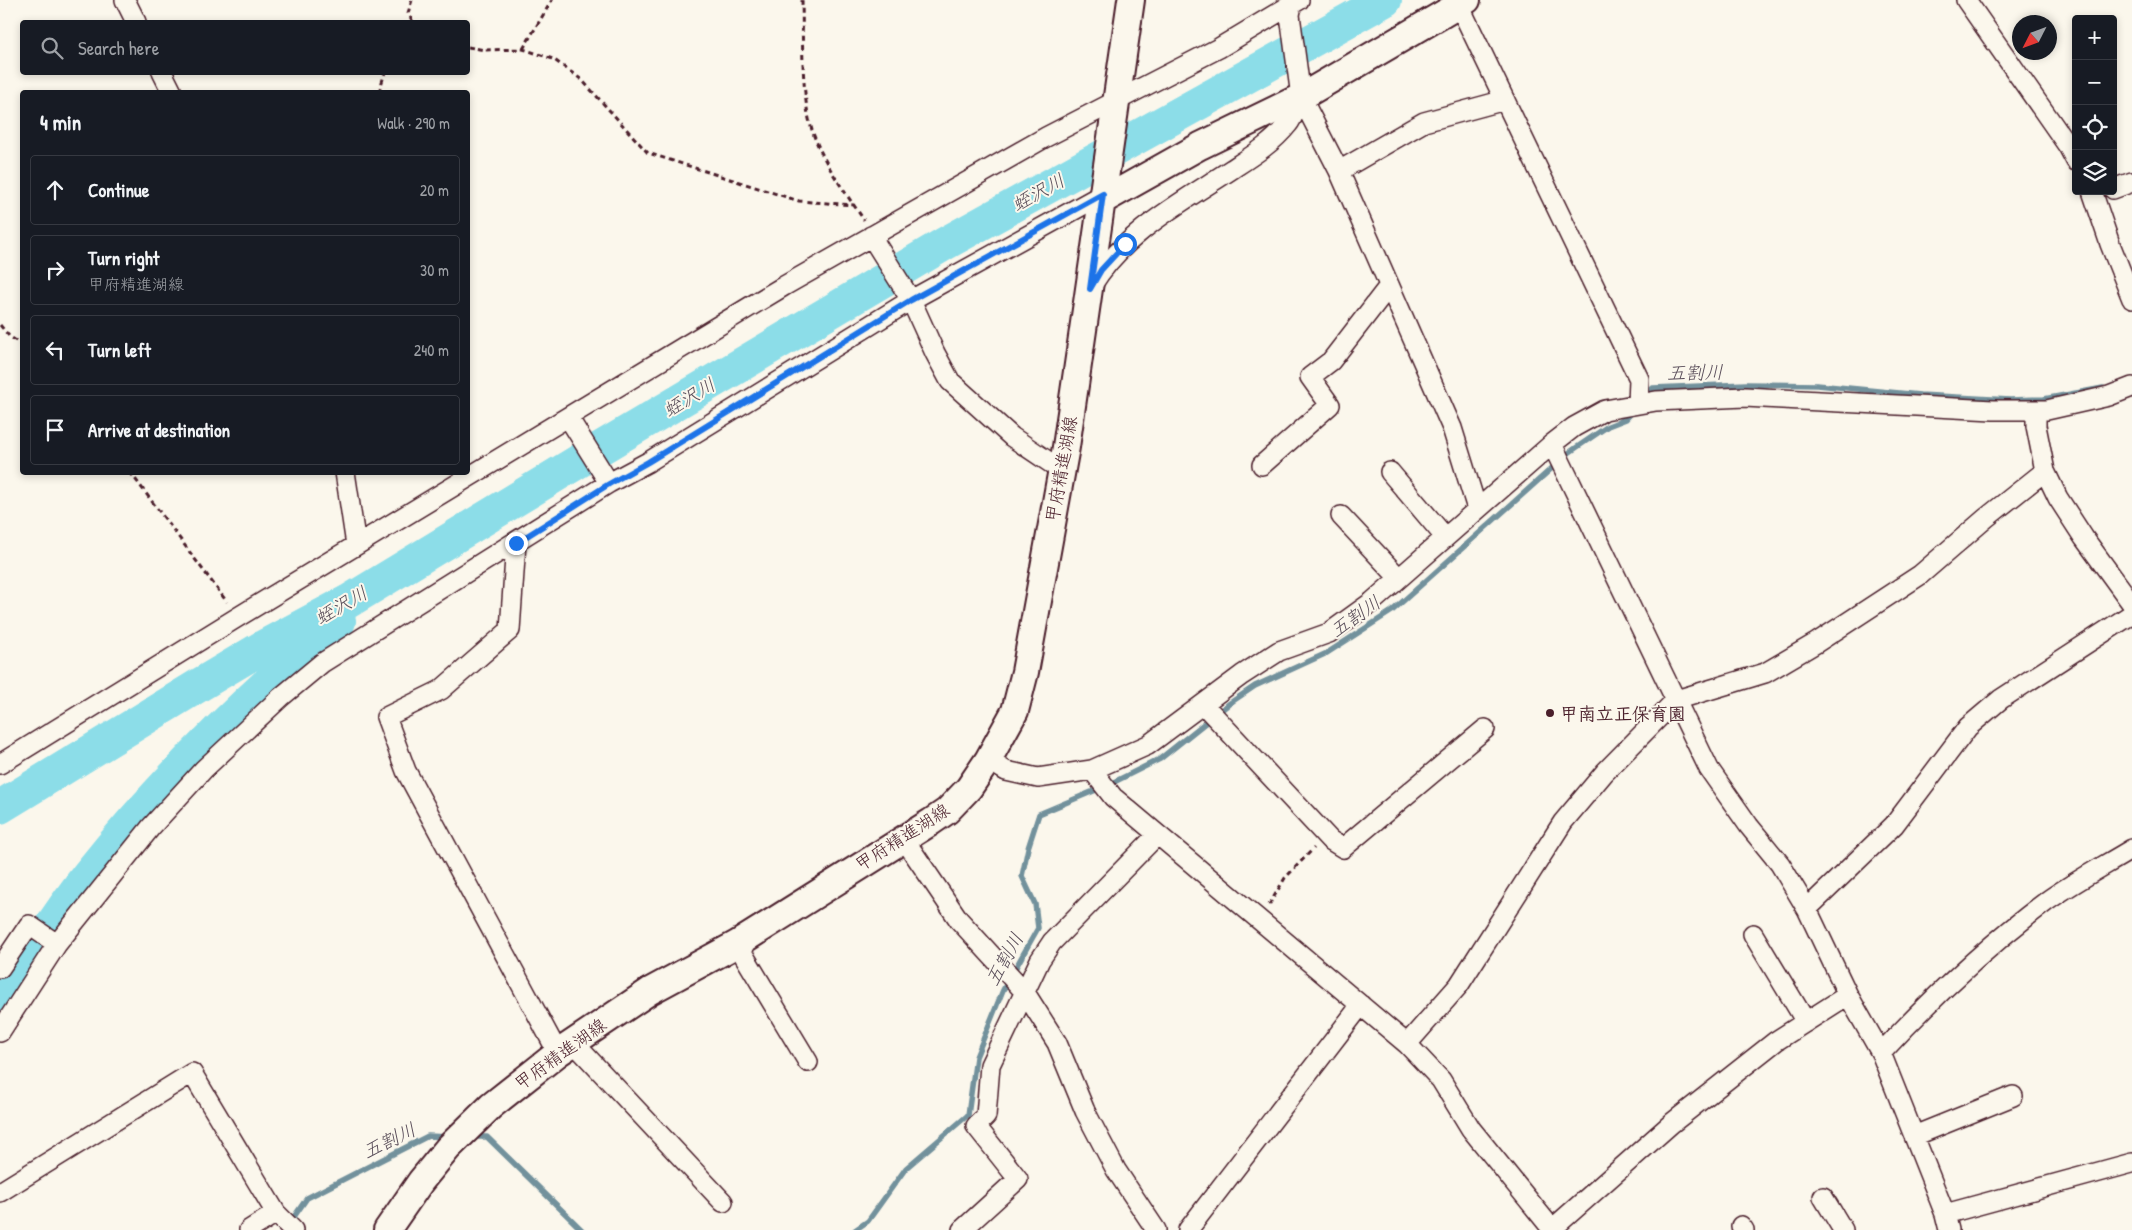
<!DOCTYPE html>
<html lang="en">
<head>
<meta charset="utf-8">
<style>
  body { margin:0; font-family:"Patrick Hand","Klee One",sans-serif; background:#20242c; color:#f1f3f6 }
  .controls { position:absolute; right:15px; top:15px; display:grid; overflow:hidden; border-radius:5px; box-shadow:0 2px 8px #0003 }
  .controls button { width:45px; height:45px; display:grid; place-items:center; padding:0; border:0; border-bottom:1px solid #363941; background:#171b24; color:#f1f3f6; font:25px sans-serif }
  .compass { position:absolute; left:2012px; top:15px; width:45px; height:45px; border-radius:50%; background:#171b24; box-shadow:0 2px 8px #0003; rotate:228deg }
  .stop { position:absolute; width:15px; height:15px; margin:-11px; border:4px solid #1a73e8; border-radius:50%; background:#fff }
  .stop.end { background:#1a73e8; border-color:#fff; box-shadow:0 1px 5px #0008 }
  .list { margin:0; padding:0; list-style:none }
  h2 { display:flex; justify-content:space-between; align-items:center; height:65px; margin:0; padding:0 20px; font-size:21px }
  h2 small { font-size:16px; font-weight:400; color:#9ea1a6 }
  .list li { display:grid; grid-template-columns:32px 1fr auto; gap:15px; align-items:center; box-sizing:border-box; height:70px; margin:0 10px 10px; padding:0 10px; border:1px solid #363941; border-radius:5px }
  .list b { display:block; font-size:19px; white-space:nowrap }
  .list p { margin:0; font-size:16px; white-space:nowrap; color:#9ea1a6 }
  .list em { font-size:16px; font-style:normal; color:#9ea1a6 }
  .icon { flex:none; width:28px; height:28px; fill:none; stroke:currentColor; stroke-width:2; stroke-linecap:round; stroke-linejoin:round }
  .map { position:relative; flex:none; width:2132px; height:1230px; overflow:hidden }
  .search { position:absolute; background:#171b24; box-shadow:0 2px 8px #0003; left:20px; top:20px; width:450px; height:55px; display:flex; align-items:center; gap:12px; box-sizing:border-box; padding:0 18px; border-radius:5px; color:#9ea1a6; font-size:19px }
  .panel { position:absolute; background:#171b24; box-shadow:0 2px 8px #0003; left:20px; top:90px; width:450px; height:385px; border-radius:5px }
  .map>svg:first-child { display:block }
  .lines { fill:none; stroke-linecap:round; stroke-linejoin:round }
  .stream { stroke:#72919c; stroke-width:5.5 }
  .river { stroke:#8cdde8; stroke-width:34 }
  .street-casing { stroke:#4a1f2b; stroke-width:22 }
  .secondary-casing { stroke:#4a1f2b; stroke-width:30 }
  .path { stroke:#4a1f2b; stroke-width:3; stroke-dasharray:5 4; stroke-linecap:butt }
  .street { stroke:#fbf7ec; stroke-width:19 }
  .secondary { stroke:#fbf7ec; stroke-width:26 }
  .route { stroke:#1a73e8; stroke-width:6 }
  .poi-dot { fill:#4a1f2b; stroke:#fbf7ec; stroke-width:2 }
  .labels { text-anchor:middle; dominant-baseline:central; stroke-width:4; stroke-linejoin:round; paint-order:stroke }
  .street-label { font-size:18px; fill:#4a1f2b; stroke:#fbf7ec }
  .poi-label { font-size:18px; font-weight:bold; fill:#4a1f2b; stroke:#fbf7ec; text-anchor:start }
  .water-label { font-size:19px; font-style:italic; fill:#5a4e5a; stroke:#fbf7ec }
</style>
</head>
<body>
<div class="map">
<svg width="2132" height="1230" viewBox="0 0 2132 1230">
  <rect width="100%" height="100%" fill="#fbf7ec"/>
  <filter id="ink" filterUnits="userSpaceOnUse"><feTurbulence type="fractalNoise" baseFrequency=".02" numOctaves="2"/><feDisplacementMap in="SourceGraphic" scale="10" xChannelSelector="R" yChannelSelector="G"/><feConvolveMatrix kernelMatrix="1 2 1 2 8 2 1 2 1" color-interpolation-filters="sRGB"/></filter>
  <g filter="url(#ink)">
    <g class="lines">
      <!-- stream -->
      <path class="stream" d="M1646,397L1653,388L1746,384L1817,385L1920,395L2010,400L2044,399L2103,388
        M470,1137H487L582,1230
        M289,1224L307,1198L428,1136L449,1137
        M855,1230L868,1221L906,1168L968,1115L976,1057L1003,990L1038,928L1035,904L1022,876L1028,848L1039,814L1108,785L1160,759L1230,703L1255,686L1327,653L1392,611L1570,452L1608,426L1626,419L1633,411"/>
      <!-- river -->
      <path class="river" d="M0,807L201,684L263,647L349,601L594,452L946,243L1385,0
        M0,1008C27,963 55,917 88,875C162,782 248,697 339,621"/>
      <!-- street casing -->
      <g class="street-casing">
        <path id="street" d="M125,0L136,22
          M1293,0L1290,15L1301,97L1339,171L1452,428L1477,509
          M1966,0L2068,146L2076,161
          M1459,5L1639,379L1638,404
          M162,72L172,92
          M1339,171L1424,122L1505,100
          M2113,189L2132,182
          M2092,191L2110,244L2132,299
          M871,236L911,300L935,353L950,381L1012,437L1061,470
          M1092,285C1124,233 1182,202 1232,169C1252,156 1273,143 1288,124C1294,117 1297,105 1301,97
          M2036,410V426L2045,471L2058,498L2084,538L2132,604
          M568,417L609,483
          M1552,444L1709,769L1749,826L1780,864L1807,909L1848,995L1881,1053L1945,1214L1949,1230
          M1262,465L1330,405L1310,377L1331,361L1389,286
          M345,472L356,545
          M1390,472L1445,537
          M1341,516L1399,578
          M516,543L510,630L441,690L386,717L406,771L558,1053
          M1203,704L1330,840L1343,848L1485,729
          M988,760L1006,771L1038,778L1092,770L1148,745L1242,675L1279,651L1329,633L1372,602L1552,444L1574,427L1605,410L1656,401L1745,397L1993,410H2047L2109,396L2132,387
          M0,764L238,617L784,286L1046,137L1219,48L1299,0
          M1092,770L1113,797L1407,1044L1441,1080L1471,1129L1552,1229
          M904,839L959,920L1024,991L1057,1043L1085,1111L1116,1170L1156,1230
          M1807,909L1894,825L1968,727L2001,699L2132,614
          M1753,934L1806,1022
          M737,944L808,1062
          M0,968L29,925L57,944
          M0,1032L57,944L151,827L204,769L281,697L322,663L609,483L648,462L911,300L1103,194
          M573,1042L723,1202
          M1407,1044L1459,985L1563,822L1605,772L1676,700L1765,673L1816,643L1920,575L1986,518L2045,471
          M1881,1053C1932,998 1987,946 2047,901C2074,882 2104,866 2132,849
          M1914,1136L2013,1096
          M0,1192L192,1073L276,1213L293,1230
          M1823,1197L1843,1230
          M1945,1214L2132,1163
          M1741,1226L1744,1230
          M249,1230L276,1213
          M962,1230L1018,1179L976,1126L986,1116L990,1065L1040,960L1052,942L1157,835
          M1188,1230L1361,1005
          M1551,1230L1672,1123L1776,1041L1848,995"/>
      </g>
      <!-- secondary casing -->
      <g class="secondary-casing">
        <path id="secondary" d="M1102,201L1200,146L1301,97L1467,0
          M387,1230L421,1181L448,1148L491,1106L558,1053L650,991L737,944L931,822L947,811L969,788L988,760L1015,711L1025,672L1066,447L1131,0"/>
      </g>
      <!-- path -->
      <path class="path" d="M412,0L408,13L413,22
        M802,0C803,39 801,81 809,119C817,155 843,189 864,220
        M468,47L485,50L523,49L553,59L582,80L648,153L799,201L854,205
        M523,49L552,0
        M379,92L385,72
        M0,325L9,336L22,345
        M130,472L227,602
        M1269,905L1285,878L1314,848"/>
      <!-- street -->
      <use href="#street" class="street"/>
      <!-- secondary -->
      <use href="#secondary" class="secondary"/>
    </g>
  </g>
  <g class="lines" filter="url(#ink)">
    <!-- route -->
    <path class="route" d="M516,543L609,484L648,462L911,300L1103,194L1090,289L1101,270L1125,244"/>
  </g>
  <!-- markers -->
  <circle class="poi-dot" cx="1550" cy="713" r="5"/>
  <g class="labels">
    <!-- street labels -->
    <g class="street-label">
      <text transform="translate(1061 469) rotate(-80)">甲府精進湖線</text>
      <text transform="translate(902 837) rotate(-33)">甲府精進湖線</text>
      <text transform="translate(560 1054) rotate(-36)">甲府精進湖線</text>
    </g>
    <!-- poi labels -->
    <g class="poi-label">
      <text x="1560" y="713">甲南立正保育園</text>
    </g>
    <!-- water labels -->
    <g class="water-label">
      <text transform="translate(1038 192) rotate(-29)">蛭沢川</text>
      <text transform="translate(1695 372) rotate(-1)">五割川</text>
      <text transform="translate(689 397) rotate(-31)">蛭沢川</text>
      <text transform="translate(341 605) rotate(-30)">蛭沢川</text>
      <text transform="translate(1355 616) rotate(-35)">五割川</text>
      <text transform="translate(1004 959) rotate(-61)">五割川</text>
      <text transform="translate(389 1140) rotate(-26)">五割川</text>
    </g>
  </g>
</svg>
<div class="controls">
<button>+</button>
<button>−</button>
<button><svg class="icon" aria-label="locate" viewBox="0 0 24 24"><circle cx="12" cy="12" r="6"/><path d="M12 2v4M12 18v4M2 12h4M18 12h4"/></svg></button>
<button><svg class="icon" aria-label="layers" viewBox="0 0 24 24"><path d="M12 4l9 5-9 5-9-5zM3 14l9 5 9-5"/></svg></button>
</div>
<svg class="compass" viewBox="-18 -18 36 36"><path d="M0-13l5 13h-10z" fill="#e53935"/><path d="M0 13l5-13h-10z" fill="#9ea1a6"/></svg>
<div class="stop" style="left:1125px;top:244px"></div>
<div class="stop end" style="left:516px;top:543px"></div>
<div class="search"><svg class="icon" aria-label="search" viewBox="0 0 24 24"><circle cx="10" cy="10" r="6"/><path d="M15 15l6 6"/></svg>Search here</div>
<section class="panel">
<h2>4 min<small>Walk · 290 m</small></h2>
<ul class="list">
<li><svg class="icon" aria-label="ahead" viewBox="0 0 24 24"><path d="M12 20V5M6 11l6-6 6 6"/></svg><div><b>Continue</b></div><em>20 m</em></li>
<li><svg class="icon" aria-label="right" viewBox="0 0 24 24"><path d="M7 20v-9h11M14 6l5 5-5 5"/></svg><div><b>Turn right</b><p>甲府精進湖線</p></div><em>30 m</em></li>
<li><svg class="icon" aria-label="left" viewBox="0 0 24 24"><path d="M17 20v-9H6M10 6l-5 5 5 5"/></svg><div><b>Turn left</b></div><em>240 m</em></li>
<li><svg class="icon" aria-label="arrive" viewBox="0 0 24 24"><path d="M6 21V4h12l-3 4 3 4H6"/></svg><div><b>Arrive at destination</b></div></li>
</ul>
</section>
</div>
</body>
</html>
